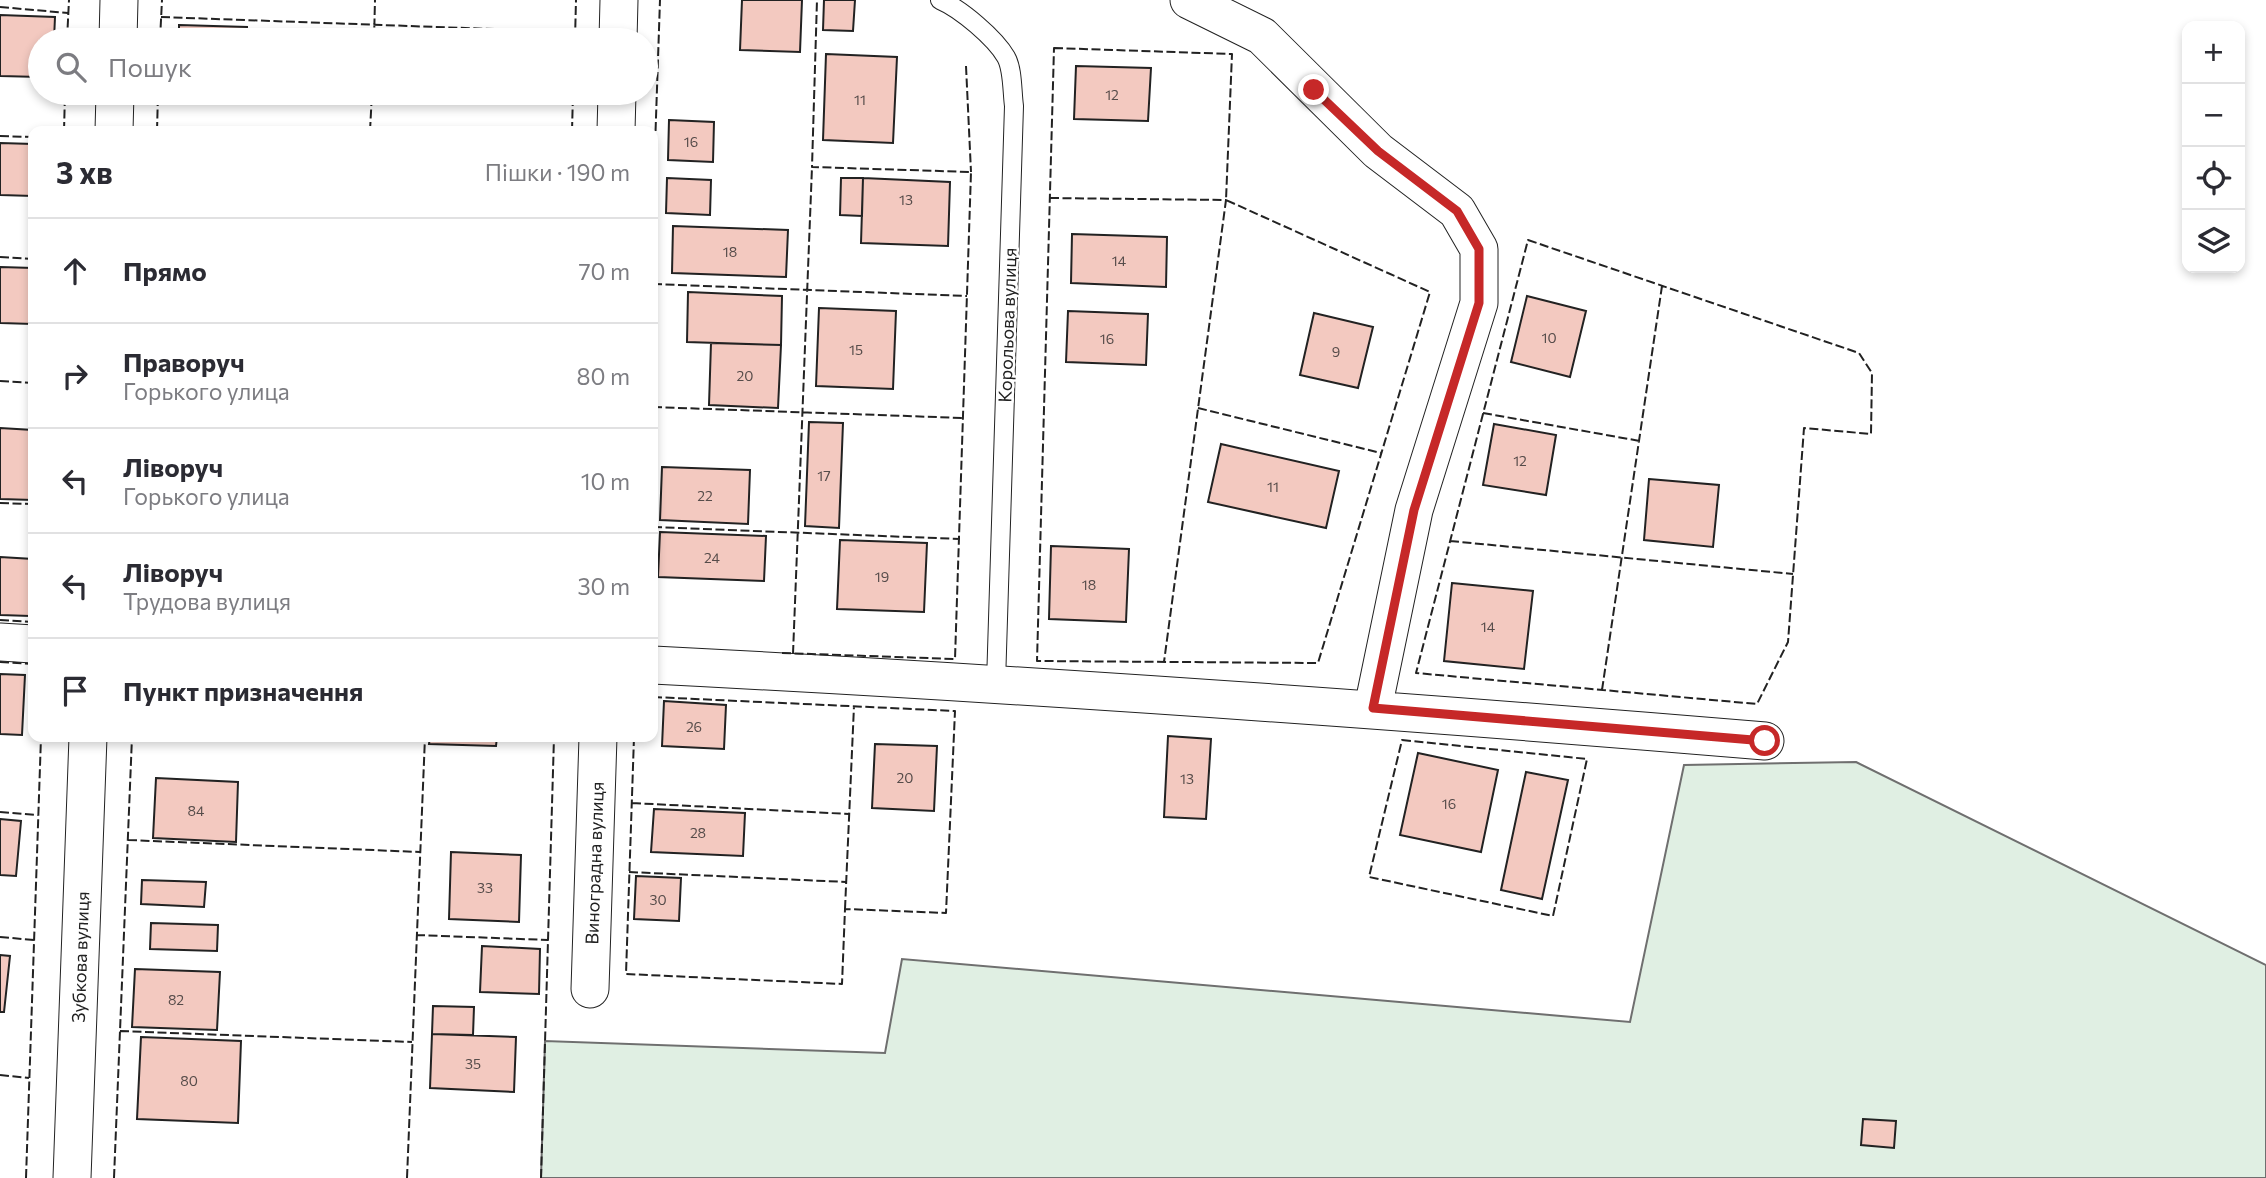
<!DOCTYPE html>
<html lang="uk">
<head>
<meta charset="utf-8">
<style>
  body { margin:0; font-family:Commissioner,sans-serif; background:#f7f7f7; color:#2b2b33 }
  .controls { position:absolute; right:21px; top:21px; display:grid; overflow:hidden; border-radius:14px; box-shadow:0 4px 10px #0003 }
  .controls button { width:63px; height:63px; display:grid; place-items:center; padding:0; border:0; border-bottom:2px solid #e1e1e2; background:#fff; color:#2b2b33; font:35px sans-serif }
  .stop { position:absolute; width:21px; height:21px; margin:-16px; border:5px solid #c62828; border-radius:50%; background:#fff }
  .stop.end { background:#c62828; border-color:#fff; box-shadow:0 2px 7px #0008 }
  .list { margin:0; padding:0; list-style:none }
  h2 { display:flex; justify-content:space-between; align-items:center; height:91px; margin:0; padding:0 28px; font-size:30px }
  h2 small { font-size:23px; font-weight:400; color:#7c7c81 }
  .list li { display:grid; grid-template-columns:46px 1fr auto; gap:21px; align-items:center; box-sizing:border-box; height:105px; padding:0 28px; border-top:2px solid #e1e1e2 }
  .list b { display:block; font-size:26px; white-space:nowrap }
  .list p { margin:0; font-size:23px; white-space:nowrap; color:#7c7c81 }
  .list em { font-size:23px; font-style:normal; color:#7c7c81 }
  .icon { flex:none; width:38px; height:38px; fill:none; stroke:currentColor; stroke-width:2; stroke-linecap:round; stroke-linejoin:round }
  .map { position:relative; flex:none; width:2266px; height:1178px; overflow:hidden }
  .search { position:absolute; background:#fff; box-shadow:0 4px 10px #0003; left:28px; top:28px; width:630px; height:77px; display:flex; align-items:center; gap:18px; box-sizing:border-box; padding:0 24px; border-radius:38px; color:#7c7c81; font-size:26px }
  .panel { position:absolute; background:#fff; box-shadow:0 4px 10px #0003; left:28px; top:126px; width:630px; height:616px; border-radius:14px }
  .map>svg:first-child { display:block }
  .green { fill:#e0efe3; stroke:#6f6f6f; stroke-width:2 }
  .building { fill:#f3c9c0; stroke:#222; stroke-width:2 }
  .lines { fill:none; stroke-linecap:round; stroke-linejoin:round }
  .service-casing { stroke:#222; stroke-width:20 }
  .minor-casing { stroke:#222; stroke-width:39 }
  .service { stroke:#fff; stroke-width:18 }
  .minor { stroke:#fff; stroke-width:37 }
  .fence { stroke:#222; stroke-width:2; stroke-dasharray:9 3.5; stroke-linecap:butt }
  .route { stroke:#c62828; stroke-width:9 }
  .labels { text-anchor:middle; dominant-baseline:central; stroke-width:5; stroke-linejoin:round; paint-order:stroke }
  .number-label { font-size:14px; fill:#564c4a }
  .street-label { font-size:18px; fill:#222; stroke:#fff }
</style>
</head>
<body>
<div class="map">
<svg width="2266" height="1178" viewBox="0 0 2266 1178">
  <rect width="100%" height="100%" fill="#fff"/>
  <!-- green -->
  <path class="green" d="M1856,762L2266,965V1178H541L545,1041L885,1053L902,959L1630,1022L1684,765Z"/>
  <!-- building -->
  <path class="building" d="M742,0H802L800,52L740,50Z
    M824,0H855L853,31L823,30Z
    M0,15L55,17L54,40H40V77L0,76Z
    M179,25L247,27V40H179Z
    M826,54L897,57L893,143L823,140Z
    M1076,66L1151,68L1148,121L1074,119Z
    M177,93H245L244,104L176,101Z
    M669,120L714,122L713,162L668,160Z
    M0,143L33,144V196L0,195Z
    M667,178L711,180L710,215L666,213Z
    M841,178H863L862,216L840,215Z
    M863,178L950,182L948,246L861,243Z
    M673,226L788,230L786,277L672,273Z
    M1072,234L1167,237L1166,287L1071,283Z
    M0,267L33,268V324L0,323Z
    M688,292L782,296L781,345L687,342Z
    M1527,296L1586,311L1570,377L1511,362Z
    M819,308L896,311L893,389L816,386Z
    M1068,311L1148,314L1146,365L1066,362Z
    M1314,313L1373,327L1358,388L1300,375Z
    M711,343L781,345L778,408L709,405Z
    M809,422L843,423L839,528L805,526Z
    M1494,424L1556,435L1546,495L1483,485Z
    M0,428L33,430V500L0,499Z
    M1221,444L1339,471L1326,528L1208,502Z
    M662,467L750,470L748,524L660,520Z
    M1649,479L1719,485L1713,547L1644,540Z
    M660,532L766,536L764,581L658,577Z
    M840,540L927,543L924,612L837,609Z
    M1051,546L1129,549L1126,622L1049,619Z
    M0,557L33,559L30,616L0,615Z
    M1452,583L1533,591L1524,669L1444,661Z
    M0,674L25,675L22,735L0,734Z
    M664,701L726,705L724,749L662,746Z
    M1168,736L1211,739L1206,819L1164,817Z
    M430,737H497L496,746L429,744Z
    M875,744L937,746L934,811L872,808Z
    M1418,753L1498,770L1481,852L1400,835Z
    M1526,772L1568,780L1542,899L1501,890Z
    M156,778L238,782L236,842L153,838Z
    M654,809L745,813L743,856L651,852Z
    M0,819L21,821L16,876L0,875Z
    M451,852L521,855L519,922L449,919Z
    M636,876L681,878L679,921L634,919Z
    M142,880L206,882L204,907L141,904Z
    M151,923L218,925L217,951L150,949Z
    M482,946L540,949L539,994L480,992Z
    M0,955L10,956L4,1012H0Z
    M135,969L220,972L217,1030L132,1027Z
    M433,1006L474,1007L473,1035L432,1034Z
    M432,1034L516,1037L514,1092L430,1088Z
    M141,1037L241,1041L238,1123L137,1119Z
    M1863,1119L1896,1121L1894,1148L1861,1145Z"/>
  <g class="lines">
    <!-- service casing -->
    <g class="service-casing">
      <path id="service" d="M940,0C961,9 995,38 1006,57C1013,69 1012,92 1014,106L996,683"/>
    </g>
    <!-- minor casing -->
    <g class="minor-casing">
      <path id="minor" d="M1189,0L1262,36L1378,151L1457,211L1479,249V303L1414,510L1373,708
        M118,40L119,0
        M618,40L619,0
        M114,131L115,93
        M616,131L617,93
        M0,642L33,644
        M653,665C1024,684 1394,710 1765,741
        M590,989L598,737
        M72,1178L88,737"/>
    </g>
    <!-- service -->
    <use href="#service" class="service"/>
    <!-- minor -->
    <use href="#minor" class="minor"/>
    <!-- fence -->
    <path class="fence" d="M0,7L68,13
      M161,17L575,32
      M67,40L69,0
      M160,40L162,0
      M374,40L375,0
      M575,40L576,0
      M1054,48L1232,54L1226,200L1430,292L1318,663L1037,661Z
      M966,66L971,172
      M64,131L65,93
      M157,131L158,93
      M370,131L372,93
      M572,131L573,93
      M0,136L33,137
      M1050,198L1226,200L1164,662
      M653,206L660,0
      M1528,240L1859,353L1872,373L1871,434L1804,428L1788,642L1757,704L1416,673Z
      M0,257L33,259
      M653,284L967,296
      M0,381L33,383
      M653,407L963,418
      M1198,408L1381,453
      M1483,413L1640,441
      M0,503L33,504
      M653,527L960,539
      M1450,541L1793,574
      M0,620L33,622
      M782,653L955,659L971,172L812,167L817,0
      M793,654L812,167
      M0,662L33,664
      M1602,690L1662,286
      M634,737L626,974L842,984L845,909L946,913L955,711L653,697
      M1402,740L1587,759L1553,916L1369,877Z
      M632,803L849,814
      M0,812L38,815
      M128,840L420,852
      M629,872L846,882
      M845,909L854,706
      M416,935L548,940
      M0,937L34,940
      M120,1031L412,1042
      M0,1075L29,1078
      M26,1178L41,737
      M114,1178L132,737
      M407,1178L425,737
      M541,1178L554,737"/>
  </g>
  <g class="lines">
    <!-- route -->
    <path class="route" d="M1314,90L1378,151L1457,211L1479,249V303L1414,510L1373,708L1765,741"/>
  </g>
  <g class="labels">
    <!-- number labels -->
    <g class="number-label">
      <text x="1112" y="94">12</text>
      <text x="860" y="99">11</text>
      <text x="691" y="141">16</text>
      <text x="906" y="199">13</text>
      <text x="730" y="251">18</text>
      <text x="1119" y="260">14</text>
      <text x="1549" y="337">10</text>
      <text x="1107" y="338">16</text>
      <text x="856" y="349">15</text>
      <text x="1336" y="351">9</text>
      <text x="745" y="375">20</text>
      <text x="1520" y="460">12</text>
      <text x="824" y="475">17</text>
      <text x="1273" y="486">11</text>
      <text x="705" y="495">22</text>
      <text x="712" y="557">24</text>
      <text x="882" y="576">19</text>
      <text x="1089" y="584">18</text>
      <text x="1488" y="626">14</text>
      <text x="694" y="726">26</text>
      <text x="905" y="777">20</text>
      <text x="1187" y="778">13</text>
      <text x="1449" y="803">16</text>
      <text x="196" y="810">84</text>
      <text x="698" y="832">28</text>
      <text x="485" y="887">33</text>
      <text x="658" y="899">30</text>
      <text x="176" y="999">82</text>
      <text x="473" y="1063">35</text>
      <text x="189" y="1080">80</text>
    </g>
    <!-- street labels -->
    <g class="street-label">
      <text transform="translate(1007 325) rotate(-88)">Корольова вулиця</text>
      <text transform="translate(594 863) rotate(-88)">Виноградна вулиця</text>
      <text transform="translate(80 957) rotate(-88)">Зубкова вулиця</text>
    </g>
  </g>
</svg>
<div class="controls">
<button>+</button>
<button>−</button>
<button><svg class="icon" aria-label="locate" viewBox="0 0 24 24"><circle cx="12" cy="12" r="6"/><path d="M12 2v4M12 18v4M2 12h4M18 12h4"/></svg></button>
<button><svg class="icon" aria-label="layers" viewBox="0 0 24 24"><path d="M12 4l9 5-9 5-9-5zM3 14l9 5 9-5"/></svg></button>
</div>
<div class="stop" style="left:1765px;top:741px"></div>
<div class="stop end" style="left:1314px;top:90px"></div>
<div class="search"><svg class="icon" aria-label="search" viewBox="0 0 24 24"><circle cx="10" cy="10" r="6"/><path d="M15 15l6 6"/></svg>Пошук</div>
<section class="panel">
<h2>3 хв<small>Пішки · 190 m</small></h2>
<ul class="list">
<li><svg class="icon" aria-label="ahead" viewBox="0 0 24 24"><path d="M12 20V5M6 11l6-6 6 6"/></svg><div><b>Прямо</b></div><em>70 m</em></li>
<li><svg class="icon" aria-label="right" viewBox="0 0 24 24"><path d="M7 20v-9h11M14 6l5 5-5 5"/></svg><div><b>Праворуч</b><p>Горького улица</p></div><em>80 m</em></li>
<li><svg class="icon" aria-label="left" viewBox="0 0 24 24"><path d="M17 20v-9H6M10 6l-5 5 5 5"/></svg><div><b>Ліворуч</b><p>Горького улица</p></div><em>10 m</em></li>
<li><svg class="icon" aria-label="left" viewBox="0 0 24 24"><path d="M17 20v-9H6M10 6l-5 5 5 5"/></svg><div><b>Ліворуч</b><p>Трудова вулиця</p></div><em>30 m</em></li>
<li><svg class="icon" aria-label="arrive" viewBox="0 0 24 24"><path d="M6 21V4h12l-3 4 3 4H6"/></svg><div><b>Пункт призначення</b></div></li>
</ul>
</section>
</div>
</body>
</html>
